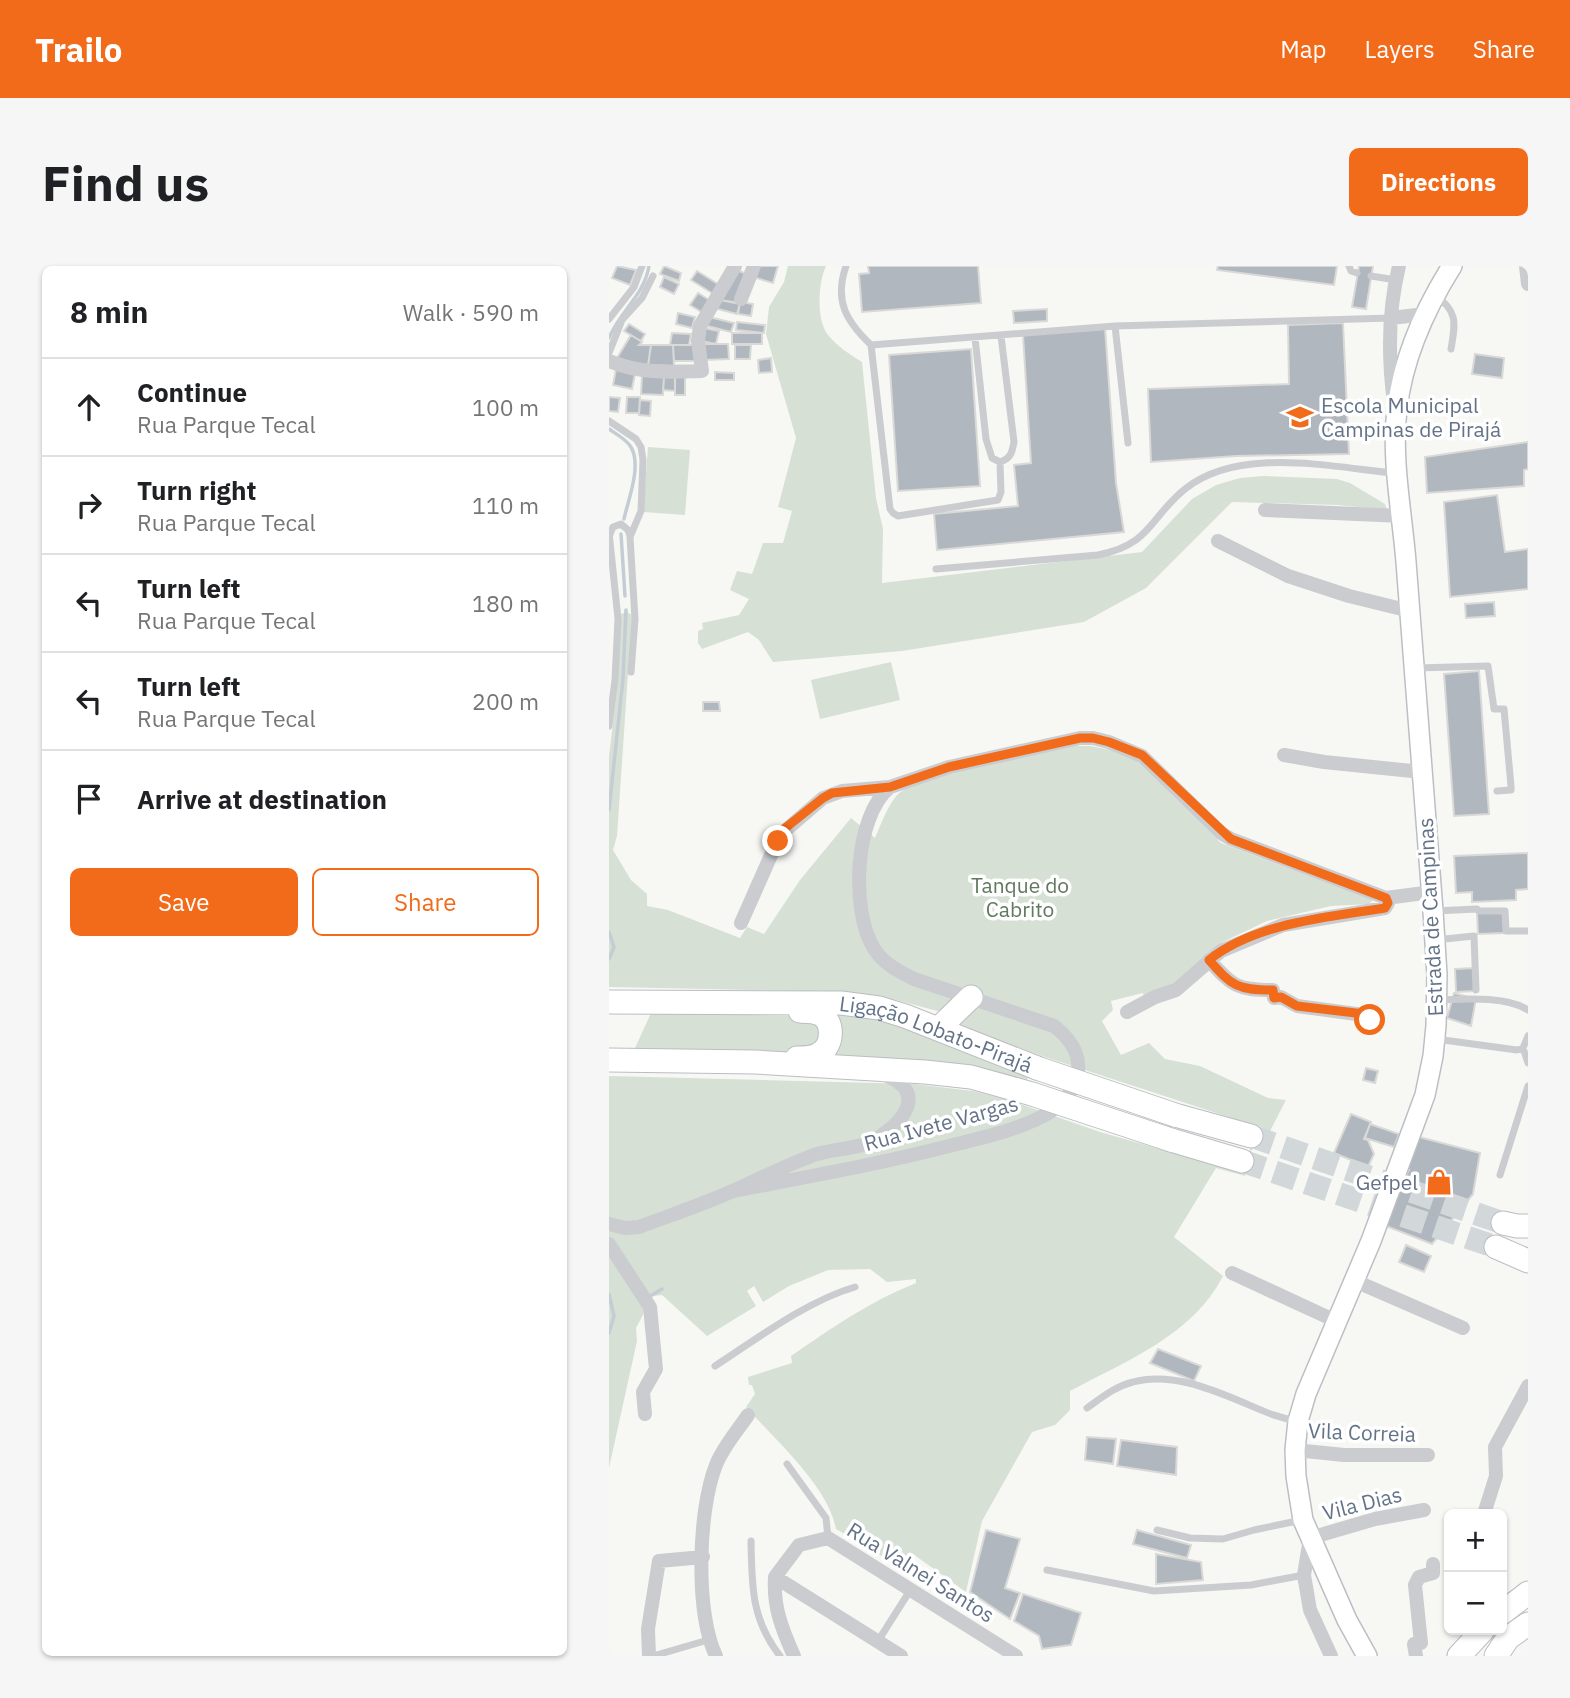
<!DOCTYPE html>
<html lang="en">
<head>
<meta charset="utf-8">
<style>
  body { margin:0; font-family:"IBM Plex Sans",sans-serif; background:#f6f6f6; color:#202124 }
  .controls { position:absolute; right:21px; bottom:21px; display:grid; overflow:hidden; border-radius:10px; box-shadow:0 2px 5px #0004 }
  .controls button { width:63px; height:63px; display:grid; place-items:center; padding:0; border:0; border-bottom:2px solid #e0e0e0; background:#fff; color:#202124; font:35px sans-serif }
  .stop { position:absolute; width:21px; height:21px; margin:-16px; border:5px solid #f16b1a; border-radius:50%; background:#fff }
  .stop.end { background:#f16b1a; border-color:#fff; box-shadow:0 2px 7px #0008 }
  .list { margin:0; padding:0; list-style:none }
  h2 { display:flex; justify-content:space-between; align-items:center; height:91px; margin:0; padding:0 28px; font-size:30px }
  h2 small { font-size:23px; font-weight:400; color:#757577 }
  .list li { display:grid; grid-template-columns:46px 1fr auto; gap:21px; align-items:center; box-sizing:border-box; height:98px; padding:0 28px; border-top:2px solid #e0e0e0 }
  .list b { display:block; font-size:26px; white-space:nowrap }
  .list p { margin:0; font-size:23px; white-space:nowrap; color:#757577 }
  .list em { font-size:23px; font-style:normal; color:#757577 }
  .actions { display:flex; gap:14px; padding:21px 28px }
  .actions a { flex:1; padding:16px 0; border:2px solid #f16b1a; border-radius:10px; text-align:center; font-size:24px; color:#f16b1a }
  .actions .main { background:#f16b1a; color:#fff }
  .icon { flex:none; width:38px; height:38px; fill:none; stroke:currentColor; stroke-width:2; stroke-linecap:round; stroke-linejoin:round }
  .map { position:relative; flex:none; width:919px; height:1390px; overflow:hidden; border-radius:10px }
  header { display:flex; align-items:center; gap:42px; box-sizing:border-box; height:98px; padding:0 35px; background:#f16b1a; color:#fff }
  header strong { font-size:33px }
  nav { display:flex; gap:38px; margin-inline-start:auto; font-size:24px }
  .intro { display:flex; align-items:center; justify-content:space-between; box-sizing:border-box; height:168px; padding:0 42px }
  h1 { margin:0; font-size:49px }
  .button { padding:18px 32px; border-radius:10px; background:#f16b1a; color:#fff; font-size:24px; font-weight:700 }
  main { display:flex; gap:42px; padding:0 42px }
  aside { flex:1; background:#fff; border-radius:10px; box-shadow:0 2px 5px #0004 }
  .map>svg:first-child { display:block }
  .green { fill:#d7e0d5 }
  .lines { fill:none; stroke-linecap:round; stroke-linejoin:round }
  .stream { stroke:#c5cdd4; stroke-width:3.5 }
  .building { fill:#b1b7bf; stroke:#d9d9d7; stroke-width:2 }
  .primary-tunnel { stroke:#d2d7d9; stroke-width:23; stroke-dasharray:23 11; stroke-linecap:butt }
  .secondary-casing { stroke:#bbbfc5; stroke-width:22 }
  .primary-casing { stroke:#babdc2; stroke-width:25 }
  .lane { stroke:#caccd0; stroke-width:7 }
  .street { stroke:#caccd0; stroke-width:14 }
  .secondary { stroke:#fff; stroke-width:19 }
  .primary { stroke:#fff; stroke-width:23 }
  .primary-bridge-casing { stroke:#babdc2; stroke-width:25; stroke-linecap:butt }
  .primary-bridge { stroke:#fff; stroke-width:23 }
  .route { stroke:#f16b1a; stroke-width:9 }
  .labels { text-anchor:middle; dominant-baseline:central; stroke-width:7; stroke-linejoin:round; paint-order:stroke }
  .poi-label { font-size:21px; fill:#647388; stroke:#fff; text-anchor:start }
  .park-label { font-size:21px; fill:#61795f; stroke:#fff }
  .street-label { font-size:21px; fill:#647388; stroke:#fff }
</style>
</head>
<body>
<header>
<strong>Trailo</strong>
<nav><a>Map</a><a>Layers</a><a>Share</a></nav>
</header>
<div class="intro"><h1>Find us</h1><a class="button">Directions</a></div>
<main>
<aside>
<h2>8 min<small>Walk · 590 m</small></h2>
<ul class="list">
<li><svg class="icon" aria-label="ahead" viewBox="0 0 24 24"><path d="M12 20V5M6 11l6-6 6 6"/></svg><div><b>Continue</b><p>Rua Parque Tecal</p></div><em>100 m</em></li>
<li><svg class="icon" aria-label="right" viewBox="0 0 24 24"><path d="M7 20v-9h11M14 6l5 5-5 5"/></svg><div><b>Turn right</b><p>Rua Parque Tecal</p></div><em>110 m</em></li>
<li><svg class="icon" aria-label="left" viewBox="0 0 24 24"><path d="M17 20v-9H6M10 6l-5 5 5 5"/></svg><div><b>Turn left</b><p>Rua Parque Tecal</p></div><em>180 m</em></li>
<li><svg class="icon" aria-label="left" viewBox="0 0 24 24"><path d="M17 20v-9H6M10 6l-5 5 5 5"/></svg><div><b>Turn left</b><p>Rua Parque Tecal</p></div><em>200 m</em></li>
<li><svg class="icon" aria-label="arrive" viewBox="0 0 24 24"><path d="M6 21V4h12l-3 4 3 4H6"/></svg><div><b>Arrive at destination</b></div></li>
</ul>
<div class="actions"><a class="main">Save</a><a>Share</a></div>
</aside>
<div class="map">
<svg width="919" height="1390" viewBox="0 0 919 1390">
  <rect width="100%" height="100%" fill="#f7f8f4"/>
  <!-- green -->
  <path class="green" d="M179,0H217C209,17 207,54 219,69C228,80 240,88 253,96L267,232L274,263L273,317L533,286L583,233L607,219L631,212L654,210L728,213L741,217L776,238L778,244L729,239L623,236L537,322L475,356L293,385L164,396L150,374L139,366L93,383L89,377V365L94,363L93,357L130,349L140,333L121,324L128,305L143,308L154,277H174L183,245L169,241L187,172L157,68L160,41L175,16Z
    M39,181L81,184L76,249L34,246Z
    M18,346L23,349L8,570L4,584L22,614L38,628V640L59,644L131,672L138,661L155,668L191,614L242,552L266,572C272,558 278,541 288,529C310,507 428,488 463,480H481L503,484L528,495L612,577L764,634L760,638L722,640L658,655L614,676L561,720L535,731L534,727L502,735L504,744L493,755L512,789L540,777L556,793L591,800L659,832L677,834L661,865L649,860L636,910L607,902L565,971L614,1010C584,1069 517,1095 461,1125V1144L446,1159L423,1166L373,1255L357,1326L304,1288L294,1303L227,1263C219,1220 166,1174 137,1141L146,1128L143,1119H140L139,1111L183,1097L182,1090C223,1062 261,1035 307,1017V1013L278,1016L261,1003L219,1004L180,1020L154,1036L145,1020L138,1025L147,1040L98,1070L53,1029L44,1030L27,1062L28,1075L0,1202V810L305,818L364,825L397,833L491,866L635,907L647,860L433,790L356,762L332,746L287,734L250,728L193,725L0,721V490L9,416L12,348Z
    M282,396L291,434L211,453L202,414Z
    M218,745C288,747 356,783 420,808L417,817L218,794Z
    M42,747L191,750L207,754L213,775L187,787L26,782Z"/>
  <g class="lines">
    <!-- stream -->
    <path class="stream" d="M0,72C11,45 35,30 40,0
      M0,163C7,168 17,173 22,181C33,200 19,234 15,253
      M12,268L16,330
      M0,544L14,413L17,344
      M0,666L5,681L0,693
      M0,1028L5,1050L0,1067
      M43,1029L53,1023"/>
  </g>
  <!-- building -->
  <path class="building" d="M8,0L27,4L21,19L3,12Z
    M55,0L72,7L70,15L51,8Z
    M148,0H169L164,17L144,11Z
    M259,0H369L372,37L253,46L250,8L260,7Z
    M609,0H728L725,19L608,4Z
    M750,0H764L757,43L743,41Z
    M128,4L140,9L127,37L111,34Z
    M88,5L112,20L106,29L82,14Z
    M55,11L70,18L65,28L51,21Z
    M89,27L102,35L94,47L81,39Z
    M111,34L131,37L128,48L105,42Z
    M131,36L144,38L142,50L129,48Z
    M438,43V55L405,57L404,45Z
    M69,47L86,51L83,62L67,58Z
    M100,51L125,57L122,66L98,60Z
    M128,56L156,59L155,67L127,64Z
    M734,57L740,188L627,190L542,196L539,123L680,118L679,59Z
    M20,58L36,68L32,75L15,65Z
    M95,62L110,65L107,78L92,75Z
    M496,62L507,217L515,266L328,284L325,248L409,240L405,199L422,197L414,69Z
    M63,67L82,68L80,79H61Z
    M123,67H153V78H123Z
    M22,69L33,76L30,79H42L39,101L8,92Z
    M94,78H119L120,93L95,94Z
    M42,79H64L65,100L39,99Z
    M64,79H85L89,95H65Z
    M126,79H142L141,93H126Z
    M362,83L371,220L289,225L280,89Z
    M866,88L895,92L893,112L863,108Z
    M162,92L163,106L150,107L149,94Z
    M7,103L26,108L23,123L4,119Z
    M106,106L125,107V114H106Z
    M33,109L55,111L54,129L32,128Z
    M66,110H76V129H66Z
    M66,110V125L54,124L55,111Z
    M0,131L11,132L9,146L0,145Z
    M18,131H31L30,147H17Z
    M31,134L42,135L41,150L30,149Z
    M919,176V203L915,204V220L818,227L816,191Z
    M888,229L896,286L919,283V323L841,331L835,236Z
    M885,336L886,350L857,352L856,338Z
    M870,405L880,548L845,550L835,408Z
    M94,436H110L111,445H94Z
    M919,587V623L907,624V634L863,636V626L847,627L845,590Z
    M895,646L896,667L869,668L868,647Z
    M865,702L866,725L847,726L846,703Z
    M845,727L867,733L862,760L838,752Z
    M757,802L769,805L766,817L754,814Z
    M742,848L762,856L755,873L759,874L765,888L759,901L725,887Z
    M761,858L790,868L785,881L756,872Z
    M810,871L871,887L864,928L823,978L772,958L800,904L796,903Z
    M797,979L822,990L815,1006L790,996Z
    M549,1083L592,1100L585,1115L541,1097Z
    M478,1171L507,1173L504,1198L476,1194Z
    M512,1174L568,1181L567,1209L508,1200Z
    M377,1264L411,1273L396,1322L411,1327L401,1353L361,1326Z
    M528,1264L582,1279L578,1292L524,1278Z
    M547,1288L592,1296L594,1314L547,1318Z
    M414,1328L472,1347L462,1379L433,1383L430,1370L405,1355Z"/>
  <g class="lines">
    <!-- primary-tunnel -->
    <path class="primary-tunnel" d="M642,870L894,957
      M633,895L887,981"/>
    <!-- secondary casing -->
    <g class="secondary-casing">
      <path id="secondary" d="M758,1390L738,1354L694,1254L687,1210L686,1184L689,1155L697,1128L762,975L816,829L824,790L827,760L828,709L824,645C816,529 806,413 797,296C793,246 782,193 788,143C794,92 816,43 843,0"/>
    </g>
    <!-- primary casing -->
    <g class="primary-casing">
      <g id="primary">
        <path id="s1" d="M0,736L232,737L270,742L296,750L428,802"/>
        <path d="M330,762L362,731"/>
        <path d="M188,792C195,792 204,792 210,788C225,780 226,752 208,747C203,745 196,746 191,745"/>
        <path d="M0,794L146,796L316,806L362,811L423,828"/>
        <path d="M566,849L642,870"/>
        <path d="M562,874L633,895"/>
        <path d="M894,957L908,960H919"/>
        <path d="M887,981L919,995"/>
        <path d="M893,1347L919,1327"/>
        <path d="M850,1390L874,1364"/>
        <path d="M887,1390L899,1372L919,1358"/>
      </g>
    </g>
    <!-- lane -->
    <path class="lane" d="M237,0C225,35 237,55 262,79L506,60L782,52
      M740,0L742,5L748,7
      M762,10L787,14
      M826,29C850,46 846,58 842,83
      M0,53L25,21L33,0
      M506,60L519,177
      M366,72L377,173L383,192L391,196
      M262,79L281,243L284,247L289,250L389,234L392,226L391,196C402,192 403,187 405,176L392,70
      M0,87L13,54L33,32L44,10
      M0,155L27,173L32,181L34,194L32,245L21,271L26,353L22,406
      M0,266L9,353L6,414L0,460
      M1,268L4,261L12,258L19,264L21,270
      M327,303L489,289C543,278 540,252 576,223C630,180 721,201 785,207
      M808,402L879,400L885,443H895L902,520V524L888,525
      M825,645L868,643L870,645H896L897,665H919
      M826,674L865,670L867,724
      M831,734C856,733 897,730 919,744
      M827,773L908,784L914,782L919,770
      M914,782L919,797
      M891,909L919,820
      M106,1100C149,1072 198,1035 246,1021
      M478,1142C492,1132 507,1120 524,1116C560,1106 600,1122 633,1136C652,1144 668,1152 689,1155
      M178,1198L217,1252L219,1272
      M548,1264L581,1272L614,1273L645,1264L693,1254
      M142,1275C143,1320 142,1353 171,1390
      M438,1304L545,1325L642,1319L695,1309
      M269,1375L302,1323
      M44,1390L99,1374"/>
    <!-- street -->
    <path class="street" d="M917,0L919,18
      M132,33L145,0
      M782,52L816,48
      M0,95C30,108 61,106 93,105L89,75L91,60L126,0
      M785,137C779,92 779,45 790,0
      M656,244L794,250
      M609,275L679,310L740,330L801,345
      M675,489L715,496L813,506
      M132,657L171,569L214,532L233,525L281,521L340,501L471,472H484L500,476L533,490L612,567L622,573L777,632L823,626
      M600,694C623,720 628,724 664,724L665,732L672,731L688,740L755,749L760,754
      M518,746L546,731L567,724L612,685L674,659L776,642L779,637L777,632
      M124,925C197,911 271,898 344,879C371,872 400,866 426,854C469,835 488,793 445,760L305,713C291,706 275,698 266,684C241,647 245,550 281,521
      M0,958L16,962L30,961C62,949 95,938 126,924C152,912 178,899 205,889C224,882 249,884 267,873C296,855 319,825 275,809
      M0,978L41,1041L47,1103L34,1126L36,1148
      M623,1007L727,1055
      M746,1015L854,1062
      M686,1184L735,1189H819
      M875,1248L887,1210L886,1181L919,1120
      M166,1311L190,1279L219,1272L407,1390
      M166,1311L292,1390
      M166,1311C164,1341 173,1363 185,1390
      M40,1390L39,1363L50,1295L94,1291
      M107,1390C86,1346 89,1244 107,1199C114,1181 129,1164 139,1149
      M722,1390L701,1344L695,1309L701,1272L766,1253L815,1244
      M807,1390L805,1378L812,1377L806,1319L810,1311L824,1307V1298"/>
    <!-- secondary -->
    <use href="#secondary" class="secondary"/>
    <!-- primary -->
    <use href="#primary" class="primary"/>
    <!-- primary-bridge casing -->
    <g class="primary-bridge-casing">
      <path id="primary-bridge" d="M428,802L566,849
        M423,828L562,874"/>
    </g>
    <!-- primary-bridge -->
    <use href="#primary-bridge" class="primary-bridge"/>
  </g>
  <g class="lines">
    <!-- route -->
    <path class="route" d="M169,575L175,563L214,532L223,527L281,521L340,501L471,472H484L500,476L533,489L622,573L777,632L779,637L776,642C719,651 646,657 600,694C623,720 628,724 664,724L665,732L672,731L688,740L755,748L761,754"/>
  </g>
  <!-- icons -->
  <defs>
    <g id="school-bare" transform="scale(2.1)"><path d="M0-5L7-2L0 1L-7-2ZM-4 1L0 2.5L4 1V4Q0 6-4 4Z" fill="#f16b1a" stroke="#fff" stroke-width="2.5" paint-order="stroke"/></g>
    <g id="shop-bare" transform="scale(2.1)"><path d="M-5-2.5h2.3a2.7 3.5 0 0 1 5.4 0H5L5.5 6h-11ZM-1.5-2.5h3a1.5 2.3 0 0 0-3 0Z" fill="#f16b1a" stroke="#fff" stroke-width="2.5" paint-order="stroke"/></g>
  </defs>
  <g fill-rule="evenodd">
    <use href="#school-bare" x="691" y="151"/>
    <use href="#shop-bare" x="830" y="916"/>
  </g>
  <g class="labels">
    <!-- poi labels -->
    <g class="poi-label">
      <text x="712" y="139">Escola Municipal<tspan x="712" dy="24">Campinas de Pirajá</tspan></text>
      <text x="809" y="916" text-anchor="end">Gefpel</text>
    </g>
    <!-- park labels -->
    <g class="park-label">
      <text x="411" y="619">Tanque do<tspan x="411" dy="24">Cabrito</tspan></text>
    </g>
    <!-- street labels -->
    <g class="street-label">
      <text transform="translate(821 651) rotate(-93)">Estrada de Campinas</text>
      <text stroke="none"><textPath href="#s1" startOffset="332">Ligação Lobato-Pirajá</textPath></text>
      <text transform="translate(332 857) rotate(-15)">Rua Ivete Vargas</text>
      <text transform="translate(753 1166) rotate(2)">Vila Correia</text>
      <text transform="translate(753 1237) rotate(-14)">Vila Dias</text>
      <text transform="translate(312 1306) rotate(32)">Rua Valnei Santos</text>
    </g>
  </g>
</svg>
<div class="controls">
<button>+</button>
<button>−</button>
</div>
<div class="stop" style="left:761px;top:754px"></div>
<div class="stop end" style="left:169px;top:575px"></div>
</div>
</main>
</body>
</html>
